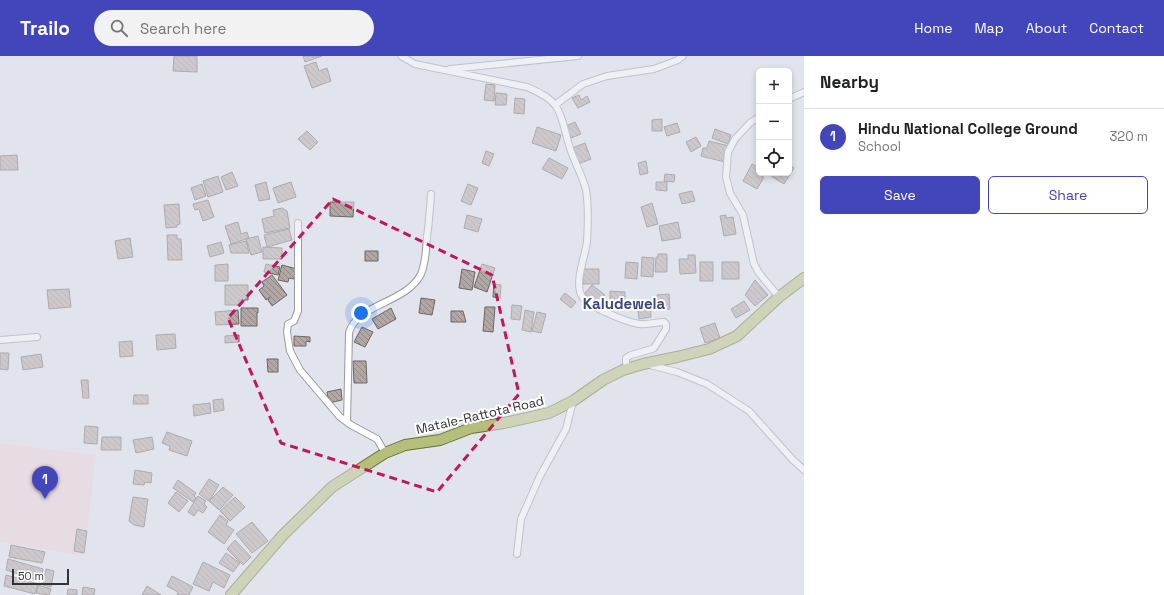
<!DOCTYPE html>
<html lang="en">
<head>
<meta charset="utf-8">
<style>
  body { margin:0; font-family:"Space Grotesk",sans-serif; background:#f2f2f2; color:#202124 }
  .controls { position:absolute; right:12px; top:12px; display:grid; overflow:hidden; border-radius:6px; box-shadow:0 2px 6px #0003 }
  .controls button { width:36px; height:36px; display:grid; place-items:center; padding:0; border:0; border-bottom:1px solid #e0e0e0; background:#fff; color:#202124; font:20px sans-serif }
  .scale { position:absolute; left:12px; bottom:10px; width:57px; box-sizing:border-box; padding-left:4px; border:2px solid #323336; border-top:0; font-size:11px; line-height:14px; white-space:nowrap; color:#323336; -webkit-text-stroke:3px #fff; paint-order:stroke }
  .you { position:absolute; left:361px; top:257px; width:14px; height:14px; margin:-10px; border:3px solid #fff; border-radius:50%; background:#1a73e8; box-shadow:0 0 0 6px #1a73e833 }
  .badge { display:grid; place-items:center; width:26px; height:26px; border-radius:50%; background:#4345ba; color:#fff; font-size:13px; font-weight:700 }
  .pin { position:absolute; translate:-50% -33px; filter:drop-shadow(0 1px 2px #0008) }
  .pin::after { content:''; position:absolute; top:21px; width:14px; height:12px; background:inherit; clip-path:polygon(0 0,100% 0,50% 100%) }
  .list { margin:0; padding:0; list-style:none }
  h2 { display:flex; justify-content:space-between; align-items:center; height:52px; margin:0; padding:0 16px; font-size:17px }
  h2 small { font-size:13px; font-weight:400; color:#757577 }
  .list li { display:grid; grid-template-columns:26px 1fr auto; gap:12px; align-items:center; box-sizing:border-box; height:56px; padding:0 16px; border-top:1px solid #e0e0e0 }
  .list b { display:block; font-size:15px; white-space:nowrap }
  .list p { margin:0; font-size:13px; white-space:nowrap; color:#757577 }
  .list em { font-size:13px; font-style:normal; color:#757577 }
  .actions { display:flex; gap:8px; padding:12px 16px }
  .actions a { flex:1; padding:9px 0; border:1px solid #4345ba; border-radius:6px; text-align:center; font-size:14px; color:#4345ba }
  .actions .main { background:#4345ba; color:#fff }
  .icon { flex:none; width:22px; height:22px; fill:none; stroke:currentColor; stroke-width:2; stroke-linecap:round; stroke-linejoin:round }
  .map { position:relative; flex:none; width:804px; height:539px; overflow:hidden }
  header { display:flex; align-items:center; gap:24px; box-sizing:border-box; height:56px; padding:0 20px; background:#4345ba; color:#fff }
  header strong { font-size:19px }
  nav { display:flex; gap:22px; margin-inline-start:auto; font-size:14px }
  .search { width:280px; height:36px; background:#f2f2f2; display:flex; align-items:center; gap:10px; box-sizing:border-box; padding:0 14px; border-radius:22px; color:#757577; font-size:15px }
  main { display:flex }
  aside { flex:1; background:#fff }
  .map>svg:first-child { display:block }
  .education { fill:#edd3d9 }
  .building { fill:url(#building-back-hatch); stroke:#6e6564 }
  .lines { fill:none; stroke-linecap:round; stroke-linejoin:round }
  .street-casing { stroke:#9799a1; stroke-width:8 }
  .primary-casing { stroke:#677129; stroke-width:12 }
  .street { stroke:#fff; stroke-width:6 }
  .primary { stroke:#b5be7a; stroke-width:10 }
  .marked { fill:none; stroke:#c2185b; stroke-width:3; stroke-dasharray:8 5; stroke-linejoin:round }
  .labels { text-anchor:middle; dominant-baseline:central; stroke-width:4; stroke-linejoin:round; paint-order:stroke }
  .street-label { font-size:13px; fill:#323336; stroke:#fff }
  .quarter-label { font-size:15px; font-weight:bold; fill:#3d4581; stroke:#fff }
</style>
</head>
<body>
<header>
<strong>Trailo</strong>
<div class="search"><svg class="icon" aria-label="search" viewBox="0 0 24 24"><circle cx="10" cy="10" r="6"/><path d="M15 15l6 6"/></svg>Search here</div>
<nav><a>Home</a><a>Map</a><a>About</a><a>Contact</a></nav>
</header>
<main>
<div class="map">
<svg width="804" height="539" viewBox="0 0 804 539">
  <defs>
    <pattern id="building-back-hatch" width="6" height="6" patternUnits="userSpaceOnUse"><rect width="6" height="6" fill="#b1a7a5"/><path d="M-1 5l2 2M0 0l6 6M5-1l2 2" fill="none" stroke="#918987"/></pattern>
  </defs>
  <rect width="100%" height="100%" fill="#e2e4ed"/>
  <!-- education -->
  <path class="education" d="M0,387L96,399L84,500L0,486Z"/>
  <!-- building -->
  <path class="building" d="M174,0H197V16L173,15Z
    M303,0H322L305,6Z
    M316,6L319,15L327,12L331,25L312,32L304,10Z
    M486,28L495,29L494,45L484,44Z
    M496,37L507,38L506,49H495Z
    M579,39L581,44L587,40L590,46L578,52L572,42Z
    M515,42L525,43L524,58L514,57Z
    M662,63V75H652V64Z
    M575,66L581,78L571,82L566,70Z
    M677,67L680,76L667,80L664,71Z
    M537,71L561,79L556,95L532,87Z
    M715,73L731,79L728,88L712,82Z
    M307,75L318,86L310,94L298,83Z
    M696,81L701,90L691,96L686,86Z
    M709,85L729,90L725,106L701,100L703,92H707Z
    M585,87L591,103L578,108L572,92Z
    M486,95L494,98L489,110L482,107Z
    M17,99L18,114H0V100Z
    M549,102L568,112L562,123L542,113Z
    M646,105L648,117L640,119L638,107Z
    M752,108L759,112V117H763V123L757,133L743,125Z
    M789,109L794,112L784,128L771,120L774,117H789Z
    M232,116L238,130L226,134L221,121Z
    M665,118L675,119L674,126L664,125Z
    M218,120L223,136L208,141L203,125Z
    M266,126L270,143L259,145L255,129Z
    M291,126L296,141L278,147L273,132Z
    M656,126H667V135L656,134Z
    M202,128L206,140L195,144L191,132Z
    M468,128L478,132L471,149L461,145Z
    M692,135L695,145L682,148L679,138Z
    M208,144L214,161L203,165L199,153L195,154L193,148Z
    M330,146H354L353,161L330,160Z
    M652,147L658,168L647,171L641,151Z
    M179,148L180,168L177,169V171L166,172L164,149Z
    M282,152L287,155L290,172L265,177L262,163L274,160L273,154Z
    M467,159L482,163L478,176L464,172Z
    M726,159V162L733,161L736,178L724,180L720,160Z
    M238,166L241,178L247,176L249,182L231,188L225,170Z
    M678,166L681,182L662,185L659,170Z
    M289,173L292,184L267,191L264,179Z
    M167,179H177V183H181L182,204H168Z
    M258,180L262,196L251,199L246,183Z
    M130,182L133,201L118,203L115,185Z
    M246,185L249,197H231L229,189Z
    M221,186L224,197L210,201L207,190Z
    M263,191L282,192V203H263Z
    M365,195H378V205H365Z
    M658,198H667V216H655L656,201H658Z
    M688,199H695L696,217L680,218L679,203H688Z
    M642,201L654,202L653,221L641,220Z
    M626,206L638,207L637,223L625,222Z
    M700,206H713V225H700Z
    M722,206H739V223H722Z
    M228,208V225H215V209Z
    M266,208L280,211L278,219L264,216Z
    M482,208L495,212L487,236L474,231Z
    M282,209L297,213L294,223L289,222L288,226L278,224Z
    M462,213L475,216L472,234L459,232Z
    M583,213H599V228H583Z
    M272,219L287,239L272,250L268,244L270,241L266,244L259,234L264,230L262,226Z
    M755,224L768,239L755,250L745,239Z
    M494,228L501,229L500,242L493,241Z
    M225,229H248V244H239V249H225Z
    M592,229L605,239L598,248L584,238Z
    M69,233L71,251L49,253L47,234Z
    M610,235L625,236V245H610Z
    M565,237L576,246L571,252L560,243Z
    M669,238L670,253L658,254L657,239Z
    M421,242L435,244L432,259L419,257Z
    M650,244L651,261L639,263L637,246Z
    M744,245L750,254L736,262L731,253Z
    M512,249L522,250L520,264L511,263Z
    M485,251H495L493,276L483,275Z
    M241,252H258V257H257V270H241Z
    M391,252L396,263L378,273L372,263Z
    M238,254L239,268L216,269L215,256Z
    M525,254L534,256L531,276L522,274Z
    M451,255H463L466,266H451Z
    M537,256L546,258L541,277L532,275Z
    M715,267L720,282L705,287L700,272Z
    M362,271L373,276L365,291L354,286Z
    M175,278L176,292L157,294L156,279Z
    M239,279V286L225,287V280Z
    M294,280L310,281V286L306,285V290H294Z
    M132,285L133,300L120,301L119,286Z
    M0,297H9L8,314L0,313Z
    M41,298L43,311L23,314L21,301Z
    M267,303H278V316H268Z
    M353,305H366L367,327H354Z
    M81,324H88L89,342H83Z
    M341,333L342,344L329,347L327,336Z
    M134,339H148V348H133Z
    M223,343L224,354L214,356L213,344Z
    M210,347L211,357L194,360L193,349Z
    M85,370L98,371L97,388L84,387Z
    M167,376L192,385L187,400L169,394L170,390L162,387Z
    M102,381H121V394H101Z
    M152,381L154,393L136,397L133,384Z
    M135,414L152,417L151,427L145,426L144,429L133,428Z
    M209,423L219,429L209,445L199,438Z
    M178,424L196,437L194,440L196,442L193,446L173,432Z
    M223,431L233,439L219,454L209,445Z
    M176,436L188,445L179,456L168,447Z
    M198,440L206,445L204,448L207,451L203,457L198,454L194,460L188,456Z
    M133,441L148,443L144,471L134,469L129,465Z
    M235,441L245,451L230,465L220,455Z
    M220,459L228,465L226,469L234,474L224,488L208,476Z
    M252,466L268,485L252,497L236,478Z
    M77,473L87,475L84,497L74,495Z
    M235,484L251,501L243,509L227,493Z
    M11,489L45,496L42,507L9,501Z
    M226,497L240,507L233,516L219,507Z
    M8,503L43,513L40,525L6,514Z
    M203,506L230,519L224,532L213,526L209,535L193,528Z
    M46,513L54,515L51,531L43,529Z
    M6,519L38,528L35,538L4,530Z
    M172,520L193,531L189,539H180L177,538L178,536L167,530Z
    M38,529L51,533L49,539L36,537Z
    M147,530L161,539H142Z
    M83,531L95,533L94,539H82Z
    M68,533L77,534V539H67Z"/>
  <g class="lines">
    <!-- street casing -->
    <g class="street-casing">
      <path id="street" d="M401,0L415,8L527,31C536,35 548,40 555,49C563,59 565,77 569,89C573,104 583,120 586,134C589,151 588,169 587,186C585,201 573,229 583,242C589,251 629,267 640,268C649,269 656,266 664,266L666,268V273L654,292L652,293L631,299L626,302V307L628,312
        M450,13L578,0
        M789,43L804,36
        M555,49L583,28L607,20L654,13L678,4L683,0
        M759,61L750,67L735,83L728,96L726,121L730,137L743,159L754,208L759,217L779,241
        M298,167V255L294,265L288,268L287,276L290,295L300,314L340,361L351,369L377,383L385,397
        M0,284L37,281
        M650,309L677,316L707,328L749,355L793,404L804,414
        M347,366L349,277C356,248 407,247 421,218C426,206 426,193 427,181C429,167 430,152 431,138
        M517,498L521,463L540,420L566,373L573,345"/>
    </g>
    <!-- primary casing -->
    <g class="primary-casing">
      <path id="primary" d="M231,539L283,479L332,431L385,397L405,389L440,384L471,372L504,367L549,357L573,345L603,324L623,314L643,308L677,301L709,293L737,280L779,241L804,222"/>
    </g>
    <!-- street -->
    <use href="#street" class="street"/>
    <!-- primary -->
    <use href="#primary" class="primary"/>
  </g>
  <!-- marked area -->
  <path d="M0 0H804V539H0ZM333,143L492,219L519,338L437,436L281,387L228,262Z" fill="#e2e4ed" fill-opacity=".55" fill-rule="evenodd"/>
  <path class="marked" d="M333,143L492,219L519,338L437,436L281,387L228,262Z"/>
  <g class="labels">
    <!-- street labels -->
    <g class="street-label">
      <text transform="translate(480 359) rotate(-13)">Matale-Rattota Road</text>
    </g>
    <!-- quarter labels -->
    <g class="quarter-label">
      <text x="624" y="247">Kaludewela</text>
    </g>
  </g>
</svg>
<div class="controls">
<button>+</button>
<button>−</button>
<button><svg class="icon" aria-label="locate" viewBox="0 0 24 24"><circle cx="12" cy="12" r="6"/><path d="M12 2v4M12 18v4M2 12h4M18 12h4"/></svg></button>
</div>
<div class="scale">50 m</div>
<div class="you"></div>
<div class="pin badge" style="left:45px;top:443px">1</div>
</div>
<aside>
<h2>Nearby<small></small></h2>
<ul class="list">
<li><span class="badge">1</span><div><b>Hindu National College Ground</b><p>School</p></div><em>320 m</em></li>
</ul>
<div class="actions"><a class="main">Save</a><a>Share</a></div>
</aside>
</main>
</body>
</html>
